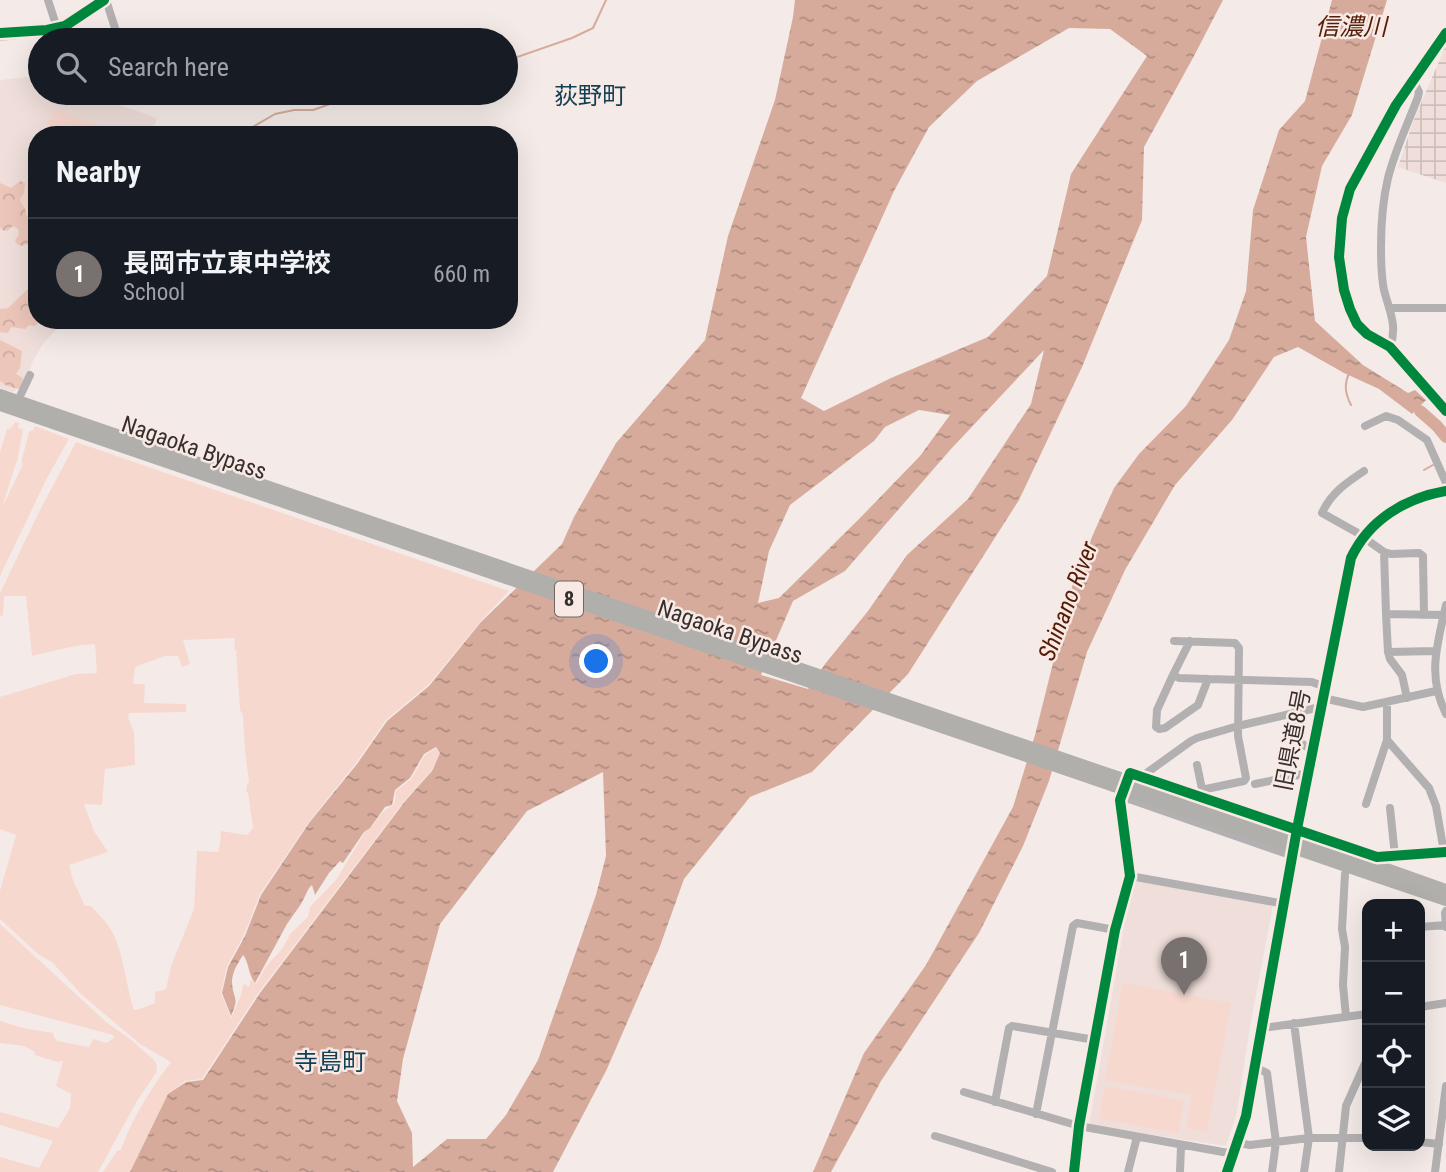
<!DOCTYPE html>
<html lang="en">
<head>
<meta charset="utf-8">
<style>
  body { margin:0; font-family:"Roboto Condensed","Noto Sans JP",sans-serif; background:#242831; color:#f1f3f6 }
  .controls { position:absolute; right:21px; bottom:21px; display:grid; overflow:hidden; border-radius:14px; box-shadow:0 7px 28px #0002 }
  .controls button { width:63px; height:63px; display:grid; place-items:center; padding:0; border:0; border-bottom:2px solid #363941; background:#171b24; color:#f1f3f6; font:35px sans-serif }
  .you { position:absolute; left:597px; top:662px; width:24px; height:24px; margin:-18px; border:5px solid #fff; border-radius:50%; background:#1a73e8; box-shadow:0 0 0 10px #1a73e833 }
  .badge { display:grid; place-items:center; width:46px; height:46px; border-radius:50%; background:#78716f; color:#fff; font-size:23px; font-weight:700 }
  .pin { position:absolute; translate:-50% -58px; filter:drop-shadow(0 2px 4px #0008) }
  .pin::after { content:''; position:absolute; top:37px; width:24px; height:21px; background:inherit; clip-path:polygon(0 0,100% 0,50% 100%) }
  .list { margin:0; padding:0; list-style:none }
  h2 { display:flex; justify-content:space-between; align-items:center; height:91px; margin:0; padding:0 28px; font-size:30px }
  h2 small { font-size:23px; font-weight:400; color:#9ea1a6 }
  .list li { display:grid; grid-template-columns:46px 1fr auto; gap:21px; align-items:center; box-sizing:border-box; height:112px; padding:0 28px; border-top:2px solid #363941 }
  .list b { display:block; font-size:26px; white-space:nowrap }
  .list p { margin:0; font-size:23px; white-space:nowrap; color:#9ea1a6 }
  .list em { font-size:23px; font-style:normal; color:#9ea1a6 }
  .icon { flex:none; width:38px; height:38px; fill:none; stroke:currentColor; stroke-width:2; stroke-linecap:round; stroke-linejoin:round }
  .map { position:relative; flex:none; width:1446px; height:1172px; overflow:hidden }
  .search { position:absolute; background:#171b24; box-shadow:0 7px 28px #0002; left:28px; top:28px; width:490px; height:77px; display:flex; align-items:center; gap:18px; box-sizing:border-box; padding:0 24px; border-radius:38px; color:#9ea1a6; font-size:26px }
  .panel { position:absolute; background:#171b24; box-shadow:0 7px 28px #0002; left:28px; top:126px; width:490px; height:203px; border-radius:28px }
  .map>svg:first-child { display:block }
  .built { fill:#efded9 }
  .industrial { fill:url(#industrial-grid) }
  .green { fill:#f7d8ce; fill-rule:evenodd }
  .forest { fill:url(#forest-crowns) }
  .water { fill:url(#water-ripples); fill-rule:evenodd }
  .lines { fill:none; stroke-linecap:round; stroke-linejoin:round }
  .stream { stroke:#d7ab9c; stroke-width:2 }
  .river { stroke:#d7ab9c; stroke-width:12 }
  .minor { stroke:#b2b0b1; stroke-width:8 }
  .highway { stroke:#b0afac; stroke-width:12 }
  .highway-bridge { stroke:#b0afac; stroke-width:12 }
  .cycleway-casing { stroke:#f8e9e4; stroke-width:15 }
  .cycleway { stroke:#00873e; stroke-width:10 }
  .labels { text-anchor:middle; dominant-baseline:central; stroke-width:5; stroke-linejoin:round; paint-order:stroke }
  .shield { fill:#f8e9e4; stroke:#706765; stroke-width:2 }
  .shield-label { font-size:21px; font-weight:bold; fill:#352f2e }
  .street-label { font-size:23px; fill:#352f2e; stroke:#f8e9e4 }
  .water-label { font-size:24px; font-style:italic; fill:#541d08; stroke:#f8e9e4 }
  .neighbourhood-label { font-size:24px; fill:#124155; stroke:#f8e9e4 }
</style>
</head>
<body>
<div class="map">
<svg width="1446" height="1172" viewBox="0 0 1446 1172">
  <defs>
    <pattern id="industrial-grid" width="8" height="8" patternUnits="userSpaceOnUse" patternTransform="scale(1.75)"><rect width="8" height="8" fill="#efded9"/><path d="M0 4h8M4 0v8" fill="none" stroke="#cebfbb"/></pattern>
    <pattern id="forest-crowns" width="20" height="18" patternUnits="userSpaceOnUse" patternTransform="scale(1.75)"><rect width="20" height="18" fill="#edc6ba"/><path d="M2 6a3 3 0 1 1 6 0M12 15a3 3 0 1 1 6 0" fill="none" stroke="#ccaaa0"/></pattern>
    <pattern id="water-ripples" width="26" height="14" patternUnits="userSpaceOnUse" patternTransform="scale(1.75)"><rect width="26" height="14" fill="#d7ab9c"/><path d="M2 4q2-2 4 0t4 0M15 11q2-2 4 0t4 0" fill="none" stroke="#af8c80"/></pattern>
  </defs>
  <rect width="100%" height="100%" fill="#f4ebe8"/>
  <!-- built -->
  <path class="built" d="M27,77L40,80V93H85L157,118L151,135H37V320H66L44,342L34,359L24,383L13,392L0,388V80Z
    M1132,881L1273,905L1250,1027L1239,1099L1236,1116L1226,1146L1089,1125Z"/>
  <!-- industrial -->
  <path class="industrial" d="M1446,45V183L1398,167L1413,122Z"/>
  <!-- green -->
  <path class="green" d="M54,109L106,128L103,135H44Z
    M37,153V223L19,211L25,184Z
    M15,422L19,423L18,428L23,430L17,462L16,463L2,508L23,464L21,463L29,432L33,430L35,426L69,439L47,478L0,576V452L7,429H10Z
    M76,442L509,591L480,622L429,684L386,720L356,763L308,823L260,894L244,935L227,966L221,993L231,1018L241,995L243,985L245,984L249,987L251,979L256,984L267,965L282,949L291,933L308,917L310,907L336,880L365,832C376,825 380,810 392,806L395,801L396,791L411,779L425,755L436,748L440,753L431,771L405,800L259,992L202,1079L185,1081L168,1094L130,1172H103L117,1151L121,1150C131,1120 152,1087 171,1062L140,1044L82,995L52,962L39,955L0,919V891L16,835L0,829V697L76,674L97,673L95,644L75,646L32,656L26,596H4L3,615L0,616V593L38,514ZM235,638L234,649L236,650L240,710L243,715L245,750L249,782L247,785L246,791L248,793L253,828L247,835L221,831L220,843L218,852L197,851L194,909L171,966L166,989L155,992V1003L140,1009L134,1010C126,986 123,949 111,930C107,922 99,915 93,908L91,906H85L73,880L69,865L108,852L94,831L84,804L102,805L105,769L135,765L134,732L128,717L129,713L186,712V704L144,703L145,684H133L135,667L165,656H178L182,667L190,664L183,640Z
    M0,924L106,1022L129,1038L155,1061L157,1066L156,1073L137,1101L98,1172H0V1157L39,1168L53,1141L0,1125V1112L58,1128L70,1108L71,1094L56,1086L63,1061L57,1062L35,1055V1052L24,1046L0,1043V1021L23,1028L53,1033L54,1037L57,1041L89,1047L93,1039L106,1043L114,1038L113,1035L0,1005Z
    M1123,983L1231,1003L1207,1132L1186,1128L1192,1095L1105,1080Z
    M1105,1086L1184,1101L1178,1133L1099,1118Z"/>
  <!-- forest -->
  <path class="forest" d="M20,181L25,183L24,193L20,199L21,203L25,208L26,215C42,224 37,240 37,256L34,249L35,246L26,244L22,246L17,244L15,240L19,235L18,229L13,226L7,231L2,230L0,227V183L11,188Z
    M28,289L32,291V301L37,296V320H41L35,326L29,325L25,329L11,327L8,333L0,332V309L8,308Z
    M0,340L22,351L20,368L16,374L23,378L21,386L18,389L7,386L0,381Z"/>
  <!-- water -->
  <path class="water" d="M795,0H1223L1194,56L1144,147L1142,220L1082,367L1019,500L908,674L812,772L750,797L684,879L659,949L607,1069L553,1172H130L168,1094L186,1082L203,1080L260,993L406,800L432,771L440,753L436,747L424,754L410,778L395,790L392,805L385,807L370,828L364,832L343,863L340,861L329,873L315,895L312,885L309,888L301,904L287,924L255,983C247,972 250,964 243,955C238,963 232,972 232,982C233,1001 240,995 231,1016L222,993L228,967L245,936L261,895L309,823L357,764L387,721L429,686L481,622L562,544L574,517L616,443L705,340L728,236L775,100L793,17ZM1069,28L1110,29L1147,56L1071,174L1047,276L988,337L891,378L824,411L801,398L894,191L929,127L977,81ZM1044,350L1031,404L968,499L907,555L868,611L825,664L808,689L761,675L793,601L845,571L951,449ZM919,410L950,415L920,456L860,518L779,598L758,603L769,551L790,505L874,441L885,427ZM603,772L606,856L596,895L538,1060L506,1115L486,1139H447L413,1167L412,1133L397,1101L403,1059L440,924L527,811Z
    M1332,0H1387L1352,115L1322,166L1306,237L1315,321L1363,365L1408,393L1415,390L1426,400L1412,414L1379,389L1344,373L1298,347L1274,357L1232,420L1175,485L1125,570L1087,652L1049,781L1023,846L979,933L881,1081L831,1172H813L864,1053L926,965L1013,807L1035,735L1074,579L1095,530L1114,488L1139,454L1186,406L1229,340L1246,291L1253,210L1279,130L1305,101Z"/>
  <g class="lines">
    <!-- stream -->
    <path class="stream" d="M0,40L56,34L69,29L106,5
      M506,61L572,38L593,28L606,0
      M174,131L179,135
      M239,135L275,114L294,110H313L330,104L337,98L352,96L370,97L374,93
      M1349,373C1344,385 1345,393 1351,405
      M1424,470L1433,465"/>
    <!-- river -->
    <path class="river" d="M1420,411L1437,426L1446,437"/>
    <!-- minor -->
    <path class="minor" d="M48,0L57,28
      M106,0L115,28L112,40
      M0,33L47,30L65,26L104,0
      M1446,33L1396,105L1350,189L1342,218L1339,257L1344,290L1350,309L1357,324L1367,334L1390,347L1446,411
      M1391,308H1446
      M1390,347C1398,326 1389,310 1384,290C1381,276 1381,261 1381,247C1381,225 1383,199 1388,178C1395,150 1408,123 1418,97L1419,92L1414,82
      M21,394L30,375
      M1365,426L1386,416L1398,420L1427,440L1446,483
      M1364,471C1346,483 1331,493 1322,513L1356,532L1384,552L1391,554L1419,553L1423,556L1424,615
      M1384,552L1386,614L1444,615
      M1446,605C1437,645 1427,676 1446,714
      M1386,614L1388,652L1390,659L1402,675L1407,698
      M1174,641L1235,643L1239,648L1238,736L1246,778L1244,781L1206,789H1202L1197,765
      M1190,641L1173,675L1157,710L1156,727L1159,729L1165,728L1198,705L1208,679
      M1388,652L1436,651
      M1173,675L1179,678L1208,679L1312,682L1325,687
      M1323,698L1363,707L1436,691
      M1387,702V740L1429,788L1436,806L1444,852
      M1294,714L1299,742L1312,750
      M1141,777L1191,741L1197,738L1238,726L1320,707
      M1255,784L1308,773
      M1120,800L1129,799L1293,856
      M1366,804L1387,740
      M1390,808L1395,856
      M1345,874L1342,929L1345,947L1343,985L1346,1017
      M1130,876L1285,904
      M1446,911L1445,913L1446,927
      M1420,927L1446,925
      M1420,1007L1446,1003
      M1294,1023L1309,1138L1304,1172
      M1262,1028L1367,1014
      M1255,1067L1267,1073L1276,1142L1272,1172
      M964,1092L1079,1126L1234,1154
      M995,1102L1009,1028L1012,1026L1095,1040
      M1036,1114L1073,926L1077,923L1115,930
      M935,1136L1052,1172
      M1420,1142L1439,1144
      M1238,1143L1250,1145L1309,1138H1367
      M1074,1172L1079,1126L1115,930L1130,876L1120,800L1130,773L1377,857L1446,852
      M1128,1172L1137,1137
      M1180,1172L1181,1146
      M1227,1172L1246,1116L1297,829L1351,558C1369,520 1405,498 1446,491
      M1339,1172L1346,1106L1367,1059
      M1435,1172L1446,1086"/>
    <!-- highway -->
    <path class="highway" d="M0,395L1117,777
      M0,405L1114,786
      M1378,866L1446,890
      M1375,876L1446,900"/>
    <!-- highway-bridge -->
    <path class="highway-bridge" d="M1117,777L1378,866
      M1114,786L1375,876"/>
    <!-- cycleway casing -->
    <g class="cycleway-casing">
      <path id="cycleway" d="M0,33L47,30L65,26L104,0
        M1446,33L1396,105L1350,189L1342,218L1339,257L1344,290L1350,309L1357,324L1367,334L1390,347L1446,411
        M1074,1172L1079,1126L1115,930L1130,876L1120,800L1130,773L1377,857L1446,852
        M1227,1172L1246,1116L1297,829L1351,558C1369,520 1405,498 1446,491"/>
    </g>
    <!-- cycleway -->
    <use href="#cycleway" class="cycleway"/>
  </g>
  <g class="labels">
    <!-- shield labels -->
    <rect class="shield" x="555" y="581.5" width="28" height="35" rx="5"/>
    <g class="shield-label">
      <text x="569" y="599">8</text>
    </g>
    <!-- street labels -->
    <g class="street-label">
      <text transform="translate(194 448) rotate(19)">Nagaoka Bypass</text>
      <text transform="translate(730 632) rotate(19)">Nagaoka Bypass</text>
      <text transform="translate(1293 740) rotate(-79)">旧県道8号</text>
    </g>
    <!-- water labels -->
    <g class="water-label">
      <text x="1351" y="27">信濃川</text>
      <text transform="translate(1068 601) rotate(-69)">Shinano River</text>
    </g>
    <!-- neighbourhood labels -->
    <g class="neighbourhood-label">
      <text x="590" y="96">荻野町</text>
      <text x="330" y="1062">寺島町</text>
    </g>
  </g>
</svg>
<div class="controls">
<button>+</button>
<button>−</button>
<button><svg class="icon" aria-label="locate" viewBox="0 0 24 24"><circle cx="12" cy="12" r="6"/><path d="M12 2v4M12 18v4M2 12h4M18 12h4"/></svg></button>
<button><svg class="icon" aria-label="layers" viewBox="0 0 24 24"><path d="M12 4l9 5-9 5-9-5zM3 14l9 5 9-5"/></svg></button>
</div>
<div class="you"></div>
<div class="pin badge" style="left:1184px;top:995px">1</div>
<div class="search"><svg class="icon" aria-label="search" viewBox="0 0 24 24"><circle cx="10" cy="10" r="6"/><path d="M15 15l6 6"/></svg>Search here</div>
<section class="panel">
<h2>Nearby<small></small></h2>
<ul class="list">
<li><span class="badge">1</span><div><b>長岡市立東中学校</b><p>School</p></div><em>660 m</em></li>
</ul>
</section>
</div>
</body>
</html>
